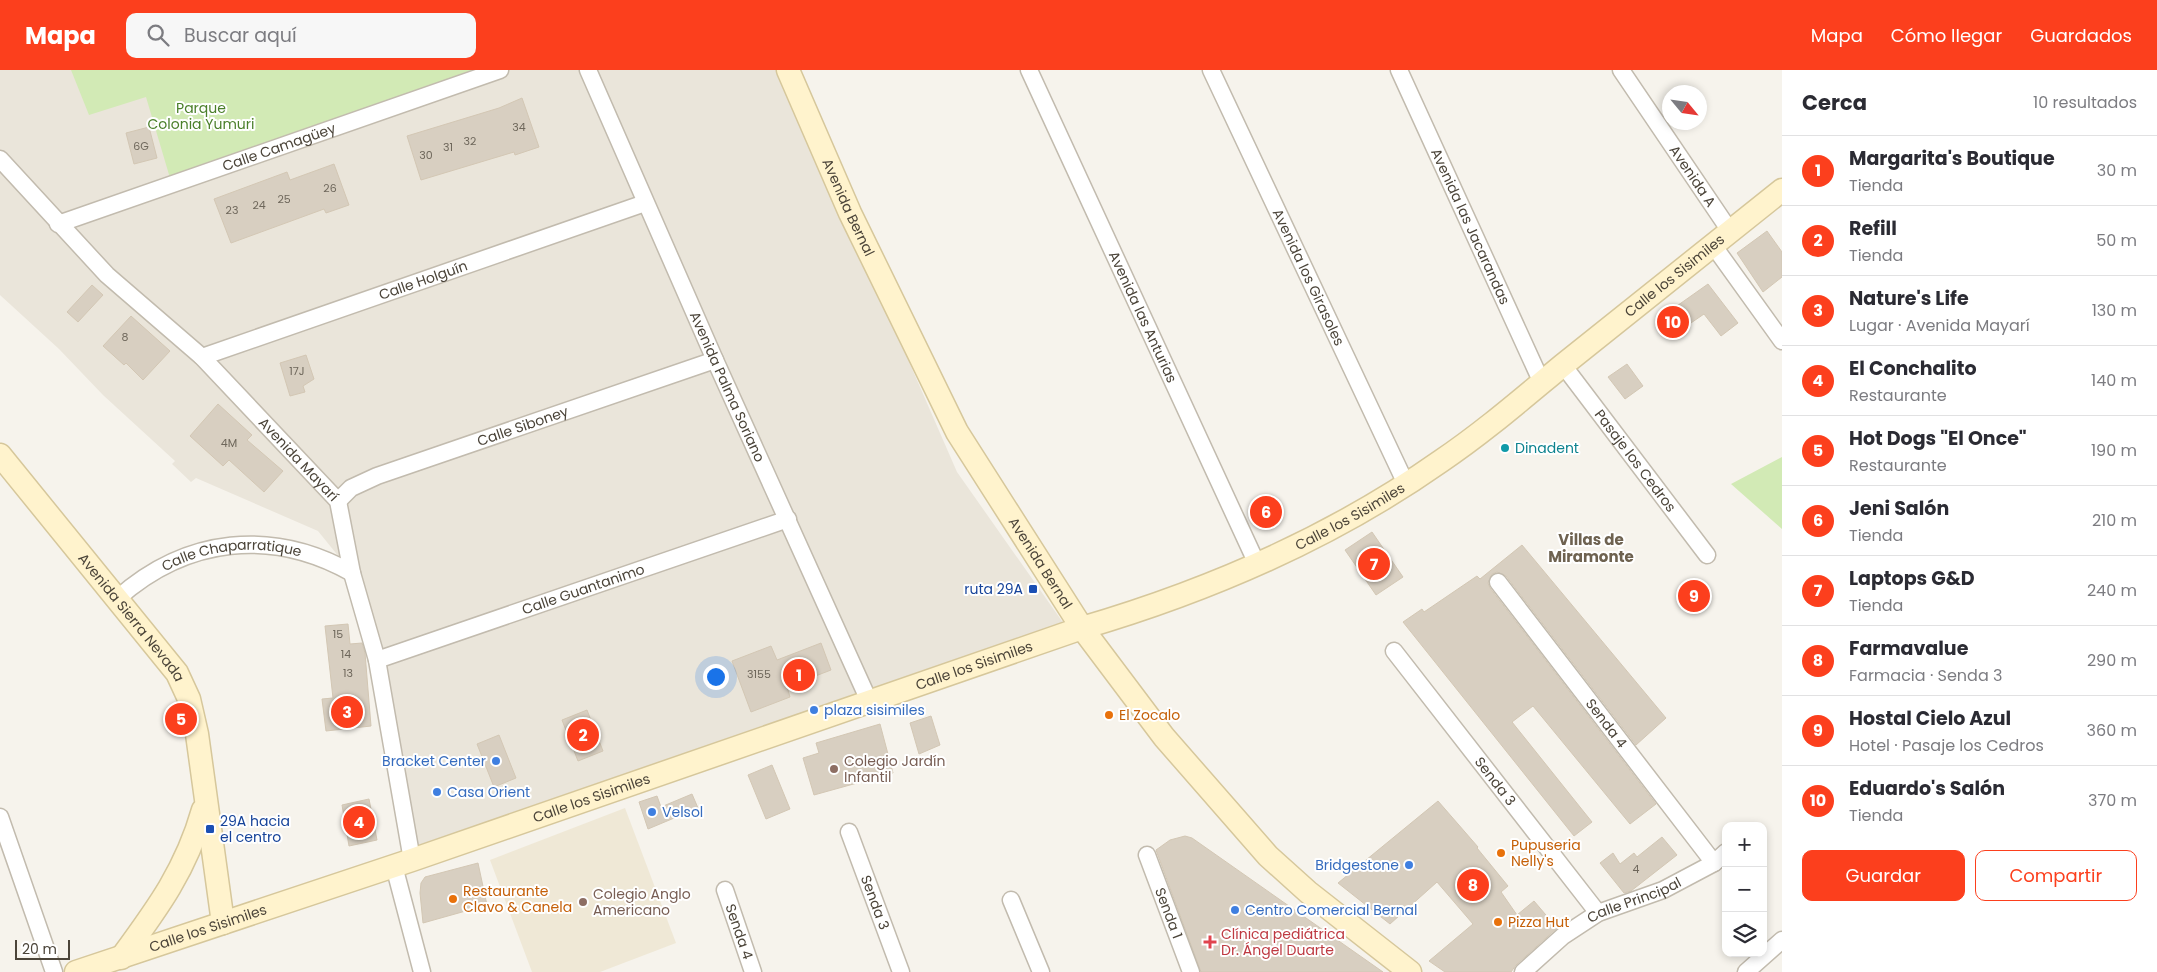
<!DOCTYPE html>
<html lang="es">
<head>
<meta charset="utf-8">
<style>
  body { margin:0; font-family:Poppins,sans-serif; background:#f7f7f7; color:#2b2b33 }
  .controls { position:absolute; right:15px; bottom:15px; display:grid; overflow:hidden; border-radius:10px; box-shadow:0 2px 8px #0003 }
  .controls button { width:45px; height:45px; display:grid; place-items:center; padding:0; border:0; border-bottom:1px solid #e1e1e2; background:#fff; color:#2b2b33; font:25px sans-serif }
  .compass { position:absolute; left:1662px; top:15px; width:45px; height:45px; border-radius:50%; background:#fff; box-shadow:0 2px 8px #0003; rotate:119deg }
  .scale { position:absolute; left:15px; bottom:12px; width:55px; box-sizing:border-box; padding-left:5px; border:2px solid #4b4439; border-top:0; font-size:14px; line-height:18px; white-space:nowrap; color:#4b4439; -webkit-text-stroke:4px #fff; paint-order:stroke }
  .you { position:absolute; left:715px; top:606px; width:18px; height:18px; margin:-12px; border:4px solid #fff; border-radius:50%; background:#1a73e8; box-shadow:0 0 0 8px #1a73e833 }
  .badge { display:grid; place-items:center; width:32px; height:32px; border-radius:50%; background:#fc3f1d; color:#fff; font-size:16px; font-weight:700 }
  .pin { position:absolute; translate:-50% -50%; border:2px solid #fff; box-shadow:0 1px 5px #0006 }
  .list { margin:0; padding:0; list-style:none }
  h2 { display:flex; justify-content:space-between; align-items:center; height:65px; margin:0; padding:0 20px; font-size:21px }
  h2 small { font-size:16px; font-weight:400; color:#7c7c81 }
  .list li { display:grid; grid-template-columns:32px 1fr auto; gap:15px; align-items:center; box-sizing:border-box; height:70px; padding:0 20px; border-top:1px solid #e1e1e2 }
  .list b { display:block; font-size:19px; white-space:nowrap }
  .list p { margin:0; font-size:16px; white-space:nowrap; color:#7c7c81 }
  .list em { font-size:16px; font-style:normal; color:#7c7c81 }
  .actions { display:flex; gap:10px; padding:15px 20px }
  .actions a { flex:1; padding:11px 0; border:1px solid #fc3f1d; border-radius:10px; text-align:center; font-size:18px; color:#fc3f1d }
  .actions .main { background:#fc3f1d; color:#fff }
  .icon { flex:none; width:28px; height:28px; fill:none; stroke:currentColor; stroke-width:2; stroke-linecap:round; stroke-linejoin:round }
  .map { position:relative; flex:none; width:1782px; height:902px; overflow:hidden }
  header { display:flex; align-items:center; gap:30px; box-sizing:border-box; height:70px; padding:0 25px; background:#fc3f1d; color:#fff }
  header strong { font-size:24px }
  nav { display:flex; gap:28px; margin-inline-start:auto; font-size:18px }
  .search { width:350px; height:45px; background:#f7f7f7; display:flex; align-items:center; gap:12px; box-sizing:border-box; padding:0 18px; border-radius:10px; color:#7c7c81; font-size:19px }
  main { display:flex }
  aside { flex:1; background:#fff }
  .map>svg:first-child { display:block }
  .residential { fill:#eae5da }
  .education { fill:#efe8d6 }
  .green { fill:#d2eab5 }
  .building { fill:#d8cfc1; stroke:#d3c7b4 }
  .lines { fill:none; stroke-linecap:round; stroke-linejoin:round }
  .street-casing { stroke:#c2bbae; stroke-width:19 }
  .secondary-casing { stroke:#d6c79b; stroke-width:25 }
  .street { stroke:#fff; stroke-width:16 }
  .secondary { stroke:#fff3cd; stroke-width:22 }
  .culture-dot { fill:#0f9aa8; stroke:#fff; stroke-width:2 }
  .transit-dot { fill:#1a4fb4; stroke:#fff; stroke-width:2 }
  .shop-dot { fill:#3f7fe0; stroke:#fff; stroke-width:2 }
  .food-dot { fill:#e8710a; stroke:#fff; stroke-width:2 }
  .education-dot { fill:#8d6e63; stroke:#fff; stroke-width:2 }
  .health-dot { fill:#e0444e; stroke:#fff; stroke-width:2 }
  .labels { text-anchor:middle; dominant-baseline:central; stroke-width:4; stroke-linejoin:round; paint-order:stroke }
  .number-label { font-size:11px; fill:#6e675b }
  .park-label { font-size:14px; fill:#4a7f2a; stroke:#fff }
  .street-label { font-size:14px; fill:#4b4439; stroke:#fff }
  .culture-label { font-size:14px; fill:#0d838f; stroke:#fff; text-anchor:start }
  .transit-label { font-size:14px; fill:#164399; stroke:#fff; text-anchor:end }
  .shop-label { font-size:14px; fill:#366cbe; stroke:#fff; text-anchor:start }
  .food-label { font-size:14px; fill:#c56008; stroke:#fff; text-anchor:start }
  .education-label { font-size:14px; fill:#785e54; stroke:#fff; text-anchor:start }
  .health-label { font-size:14px; fill:#be3a42; stroke:#fff; text-anchor:start }
  .neighbourhood-label { font-size:15px; font-weight:bold; fill:#6e6250; stroke:#fff }
</style>
</head>
<body>
<header>
<strong>Mapa</strong>
<div class="search"><svg class="icon" aria-label="search" viewBox="0 0 24 24"><circle cx="10" cy="10" r="6"/><path d="M15 15l6 6"/></svg>Buscar aquí</div>
<nav><a>Mapa</a><a>Cómo llegar</a><a>Guardados</a></nav>
</header>
<main>
<div class="map">
<svg width="1782" height="902" viewBox="0 0 1782 902">
  <rect width="100%" height="100%" fill="#f6f3ec"/>
  <!-- residential -->
  <path class="residential" d="M0,0H782L957,402L1064,554L411,784L352,503L318,461L196,408L191,412L172,394L175,391L103,325L59,279L0,225Z"/>
  <!-- education -->
  <path class="education" d="M625,738L676,873L600,902H532L490,790Z"/>
  <!-- green -->
  <path class="green" d="M71,0H484L170,108L146,27L89,45Z
    M1782,387V459L1731,414Z"/>
  <!-- building -->
  <path class="building" d="M522,28L539,77L515,85L514,82L421,110L407,66L499,38Z
    M149,57L157,88L134,94L126,63Z
    M334,94L349,135L326,143L324,139L231,173L214,129L287,102L290,110Z
    M1767,161L1782,182V207L1763,222L1737,183Z
    M1708,214L1738,253L1721,266L1704,244L1669,268L1657,250Z
    M92,215L103,225L78,252L67,242Z
    M131,246L170,281L143,310L126,293L124,295L103,276Z
    M306,285L314,309L303,316L305,322L290,326L280,293Z
    M1627,294L1643,316L1625,329L1608,307Z
    M218,334L252,365L247,370L283,401L264,422L229,390L223,396L190,366Z
    M1270,425L1282,448L1262,458L1250,435Z
    M1372,462L1403,507L1376,525L1345,480Z
    M1522,475L1666,648L1636,675L1506,506L1497,502L1492,504L1488,513L1490,518L1656,734L1630,754L1533,636L1512,652L1592,752L1574,766L1403,552L1422,539L1424,542L1477,506L1480,509Z
    M348,554L350,574L362,573L365,583L371,656L326,661L322,629L333,628L325,556Z
    M821,573L831,600L787,617L790,627L751,642L732,591L771,576L777,590Z
    M587,640L603,681L578,691L562,650Z
    M931,646L940,675L919,684L910,653Z
    M880,654L893,703L814,725L803,688L819,683L816,673Z
    M499,665L516,708L494,717L477,674Z
    M772,695L790,739L766,749L748,705Z
    M692,724L698,738L648,759L639,732L657,726L661,737Z
    M369,729L377,770L349,776L342,735Z
    M1438,731L1478,777L1477,778L1508,816L1501,822L1517,845L1534,831L1557,858L1516,895L1511,902H1445L1429,891L1473,854L1437,812L1390,854L1338,813Z
    M1185,766L1192,768L1383,902H1201L1156,780L1170,770Z
    M1662,767L1677,785L1631,821L1624,823L1600,793L1613,783L1620,794L1634,783L1637,787Z
    M478,793L487,835L423,853L420,823L421,813L425,807Z"/>
  <g class="lines">
    <!-- street casing -->
    <g class="street-casing">
      <g id="street">
        <path id="s1" d="M588,0L715,290L870,633"/>
        <path id="s2" d="M1029,0L1257,494"/>
        <path id="s3" d="M1211,0L1406,414"/>
        <path id="s4" d="M1399,0L1542,313"/>
        <path id="s5" d="M1621,0L1730,161"/>
        <path id="s6" d="M0,89L107,205L202,287L338,431L352,503L377,590L412,790"/>
        <path id="s7" d="M58,154L500,0"/>
        <path d="M1713,175L1782,271"/>
        <path id="s8" d="M202,287L645,133"/>
        <path id="s9" d="M1563,295L1707,485"/>
        <path id="s10" d="M338,431L351,418L377,406L715,290"/>
        <path id="s11" d="M1498,512L1714,793"/>
        <path id="s12" d="M118,528C187,467 272,458 352,503"/>
        <path id="s13" d="M1394,581L1598,843"/>
        <path id="s14" d="M377,590L788,449"/>
        <path d="M0,747L54,902"/>
        <path id="s15" d="M849,762L901,902"/>
        <path id="s16" d="M1147,785L1191,902"/>
        <path d="M394,796L422,902"/>
        <path id="s17" d="M725,820L753,902"/>
        <path d="M1011,830L1041,902"/>
        <path id="s18" d="M1523,902L1563,866L1598,843L1663,820L1714,793L1726,782"/>
        <path d="M1746,902L1782,870"/>
      </g>
    </g>
    <!-- secondary casing -->
    <g class="secondary-casing">
      <g id="secondary">
        <path id="s19" d="M788,0L850,143L957,362L1082,558L1164,667L1268,786L1308,822L1410,902"/>
        <path id="s20" d="M0,385L177,603L189,629L197,664L223,853"/>
        <path d="M121,888C157,839 186,800 203,740"/>
        <path id="s21" d="M76,902L412,790L1082,558C1208,521 1333,467 1441,391C1484,362 1523,328 1563,295C1636,236 1709,178 1782,120"/>
      </g>
    </g>
    <!-- street -->
    <use href="#street" class="street"/>
    <!-- secondary -->
    <use href="#secondary" class="secondary"/>
  </g>
  <!-- markers -->
  <circle class="culture-dot" cx="1505" cy="378" r="5"/>
  <g class="transit-dot">
    <rect x="1028" y="514" width="10" height="10" rx="2.5"/>
    <rect x="205" y="754" width="10" height="10" rx="2.5"/>
  </g>
  <g class="shop-dot">
    <circle cx="814" cy="640" r="5"/>
    <circle cx="496" cy="691" r="5"/>
    <circle cx="437" cy="722" r="5"/>
    <circle cx="652" cy="742" r="5"/>
    <circle cx="1409" cy="795" r="5"/>
    <circle cx="1235" cy="840" r="5"/>
  </g>
  <g class="food-dot">
    <circle cx="1109" cy="645" r="5"/>
    <circle cx="1501" cy="783" r="5"/>
    <circle cx="453" cy="829" r="5"/>
    <circle cx="1498" cy="852" r="5"/>
  </g>
  <g class="education-dot">
    <circle cx="834" cy="699" r="5"/>
    <circle cx="583" cy="832" r="5"/>
  </g>
  <path class="health-dot" d="M1207.5 864.5h5v5h5v5h-5v5h-5v-5h-5v-5h5z"/>
  <g class="labels">
    <!-- number labels -->
    <g class="number-label">
      <text x="519" y="57">34</text>
      <text x="470" y="71">32</text>
      <text x="141" y="76">6G</text>
      <text x="448" y="77">31</text>
      <text x="426" y="85">30</text>
      <text x="330" y="118">26</text>
      <text x="284" y="129">25</text>
      <text x="259" y="135">24</text>
      <text x="232" y="140">23</text>
      <text x="125" y="267">8</text>
      <text x="297" y="301">17J</text>
      <text x="229" y="373">4M</text>
      <text x="338" y="564">15</text>
      <text x="346" y="584">14</text>
      <text x="348" y="603">13</text>
      <text x="759" y="604">3155</text>
      <text x="1636" y="799">4</text>
    </g>
    <!-- park labels -->
    <g class="park-label">
      <text x="201" y="38">Parque<tspan x="201" dy="16">Colonia Yumuri</tspan></text>
    </g>
    <!-- street labels -->
    <g class="street-label">
      <text stroke="none"><textPath href="#s7" startOffset="234">Calle Camagüey</textPath></text>
      <text stroke="none"><textPath href="#s5" startOffset="128">Avenida A</textPath></text>
      <text stroke="none"><textPath href="#s19" startOffset="150">Avenida Bernal</textPath></text>
      <text stroke="none"><textPath href="#s4" startOffset="172">Avenida las Jacarandas</textPath></text>
      <text stroke="none"><textPath href="#s21" startOffset="1759">Calle los Sisimiles</textPath></text>
      <text stroke="none"><textPath href="#s3" startOffset="229">Avenida los Girasoles</textPath></text>
      <text stroke="none"><textPath href="#s8" startOffset="234">Calle Holguín</textPath></text>
      <text stroke="none"><textPath href="#s2" startOffset="272">Avenida las Anturias</textPath></text>
      <text stroke="none"><textPath href="#s1" startOffset="346">Avenida Palma Soriano</textPath></text>
      <text stroke="none"><textPath href="#s10" startOffset="201">Calle Siboney</textPath></text>
      <text stroke="none"><textPath href="#s6" startOffset="424">Avenida Mayarí</textPath></text>
      <text stroke="none"><textPath href="#s9" startOffset="120">Pasaje los Cedros</textPath></text>
      <text stroke="none"><textPath href="#s21" startOffset="1354">Calle los Sisimiles</textPath></text>
      <text stroke="none"><textPath href="#s12" startOffset="126">Calle Chaparratique</textPath></text>
      <text stroke="none"><textPath href="#s19" startOffset="555">Avenida Bernal</textPath></text>
      <text stroke="none"><textPath href="#s14" startOffset="218">Calle Guantanimo</textPath></text>
      <text stroke="none"><textPath href="#s20" startOffset="209">Avenida Sierra Nevada</textPath></text>
      <text stroke="none"><textPath href="#s21" startOffset="949">Calle los Sisimiles</textPath></text>
      <text stroke="none"><textPath href="#s11" startOffset="178">Senda 4</textPath></text>
      <text stroke="none"><textPath href="#s13" startOffset="165">Senda 3</textPath></text>
      <text stroke="none"><textPath href="#s21" startOffset="544">Calle los Sisimiles</textPath></text>
      <text stroke="none"><textPath href="#s18" startOffset="134">Calle Principal</textPath></text>
      <text stroke="none"><textPath href="#s15" startOffset="75">Senda 3</textPath></text>
      <text stroke="none"><textPath href="#s16" startOffset="62">Senda 1</textPath></text>
      <text stroke="none"><textPath href="#s21" startOffset="139">Calle los Sisimiles</textPath></text>
      <text stroke="none"><textPath href="#s17" startOffset="44">Senda 4</textPath></text>
    </g>
    <!-- culture labels -->
    <g class="culture-label">
      <text x="1515" y="378">Dinadent</text>
    </g>
    <!-- transit labels -->
    <g class="transit-label">
      <text x="1023" y="519">ruta 29A</text>
      <text x="220" y="751" text-anchor="start">29A hacia<tspan x="220" dy="16">el centro</tspan></text>
    </g>
    <!-- shop labels -->
    <g class="shop-label">
      <text x="824" y="640">plaza sisimiles</text>
      <text x="486" y="691" text-anchor="end">Bracket Center</text>
      <text x="447" y="722">Casa Orient</text>
      <text x="662" y="742">Velsol</text>
      <text x="1399" y="795" text-anchor="end">Bridgestone</text>
      <text x="1245" y="840">Centro Comercial Bernal</text>
    </g>
    <!-- food labels -->
    <g class="food-label">
      <text x="1119" y="645">El Zocalo</text>
      <text x="1511" y="775">Pupuseria<tspan x="1511" dy="16">Nelly's</tspan></text>
      <text x="463" y="821">Restaurante<tspan x="463" dy="16">Clavo &amp; Canela</tspan></text>
      <text x="1508" y="852">Pizza Hut</text>
    </g>
    <!-- education labels -->
    <g class="education-label">
      <text x="844" y="691">Colegio Jardín<tspan x="844" dy="16">Infantil</tspan></text>
      <text x="593" y="824">Colegio Anglo<tspan x="593" dy="16">Americano</tspan></text>
    </g>
    <!-- health labels -->
    <g class="health-label">
      <text x="1221" y="864">Clínica pediátrica<tspan x="1221" dy="16">Dr. Ángel Duarte</tspan></text>
    </g>
    <!-- neighbourhood labels -->
    <g class="neighbourhood-label">
      <text x="1591" y="469">Villas de<tspan x="1591" dy="17">Miramonte</tspan></text>
    </g>
  </g>
</svg>
<div class="controls">
<button>+</button>
<button>−</button>
<button><svg class="icon" aria-label="layers" viewBox="0 0 24 24"><path d="M12 4l9 5-9 5-9-5zM3 14l9 5 9-5"/></svg></button>
</div>
<svg class="compass" viewBox="-18 -18 36 36"><path d="M0-13l5 13h-10z" fill="#e53935"/><path d="M0 13l5-13h-10z" fill="#7c7c81"/></svg>
<div class="scale">20 m</div>
<div class="you"></div>
<div class="pin badge" style="left:799px;top:605px">1</div>
<div class="pin badge" style="left:583px;top:665px">2</div>
<div class="pin badge" style="left:347px;top:642px">3</div>
<div class="pin badge" style="left:359px;top:752px">4</div>
<div class="pin badge" style="left:181px;top:649px">5</div>
<div class="pin badge" style="left:1266px;top:442px">6</div>
<div class="pin badge" style="left:1374px;top:494px">7</div>
<div class="pin badge" style="left:1473px;top:815px">8</div>
<div class="pin badge" style="left:1694px;top:526px">9</div>
<div class="pin badge" style="left:1673px;top:252px">10</div>
</div>
<aside>
<h2>Cerca<small>10 resultados</small></h2>
<ul class="list">
<li><span class="badge">1</span><div><b>Margarita's Boutique</b><p>Tienda</p></div><em>30 m</em></li>
<li><span class="badge">2</span><div><b>Refill</b><p>Tienda</p></div><em>50 m</em></li>
<li><span class="badge">3</span><div><b>Nature's Life</b><p>Lugar · Avenida Mayarí</p></div><em>130 m</em></li>
<li><span class="badge">4</span><div><b>El Conchalito</b><p>Restaurante</p></div><em>140 m</em></li>
<li><span class="badge">5</span><div><b>Hot Dogs &quot;El Once&quot;</b><p>Restaurante</p></div><em>190 m</em></li>
<li><span class="badge">6</span><div><b>Jeni Salón</b><p>Tienda</p></div><em>210 m</em></li>
<li><span class="badge">7</span><div><b>Laptops G&amp;D</b><p>Tienda</p></div><em>240 m</em></li>
<li><span class="badge">8</span><div><b>Farmavalue</b><p>Farmacia · Senda 3</p></div><em>290 m</em></li>
<li><span class="badge">9</span><div><b>Hostal Cielo Azul</b><p>Hotel · Pasaje los Cedros</p></div><em>360 m</em></li>
<li><span class="badge">10</span><div><b>Eduardo's Salón</b><p>Tienda</p></div><em>370 m</em></li>
</ul>
<div class="actions"><a class="main">Guardar</a><a>Compartir</a></div>
</aside>
</main>
</body>
</html>
